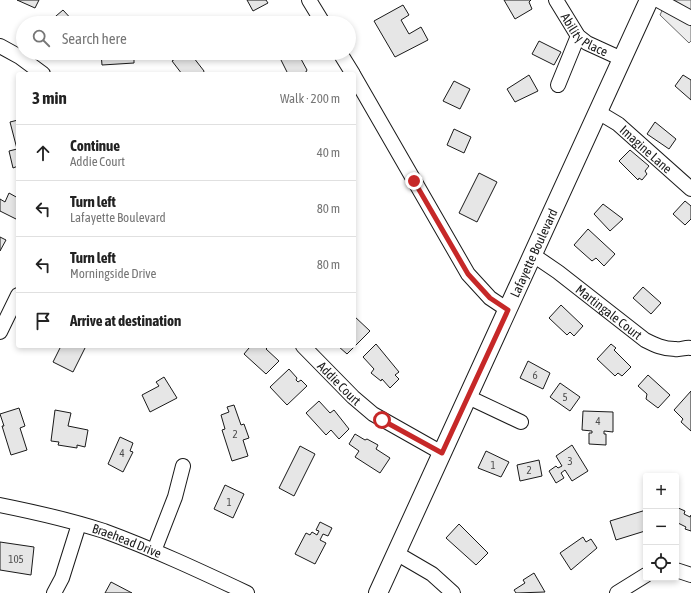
<!DOCTYPE html>
<html lang="en">
<head>
<meta charset="utf-8">
<style>
  body { margin:0; font-family:"Asap Condensed",sans-serif; background:#f2f2f2; color:#222 }
  .controls { position:absolute; right:12px; bottom:12px; display:grid; overflow:hidden; border-radius:4px; box-shadow:0 2px 6px #0003 }
  .controls button { width:36px; height:36px; display:grid; place-items:center; padding:0; border:0; border-bottom:1px solid #e0e0e0; background:#fff; color:#222; font:20px sans-serif }
  .stop { position:absolute; width:12px; height:12px; margin:-9px; border:3px solid #c62828; border-radius:50%; background:#fff }
  .stop.end { background:#c62828; border-color:#fff; box-shadow:0 1px 4px #0008 }
  .list { margin:0; padding:0; list-style:none }
  h2 { display:flex; justify-content:space-between; align-items:center; height:52px; margin:0; padding:0 16px; font-size:17px }
  h2 small { font-size:13px; font-weight:400; color:#767676 }
  .list li { display:grid; grid-template-columns:26px 1fr auto; gap:12px; align-items:center; box-sizing:border-box; height:56px; padding:0 16px; border-top:1px solid #e0e0e0 }
  .list b { display:block; font-size:15px; white-space:nowrap }
  .list p { margin:0; font-size:13px; white-space:nowrap; color:#767676 }
  .list em { font-size:13px; font-style:normal; color:#767676 }
  .icon { flex:none; width:22px; height:22px; fill:none; stroke:currentColor; stroke-width:2; stroke-linecap:round; stroke-linejoin:round }
  .map { position:relative; flex:none; width:691px; height:593px; overflow:hidden }
  .search { position:absolute; background:#fff; box-shadow:0 2px 6px #0003; left:16px; top:16px; width:340px; height:44px; display:flex; align-items:center; gap:10px; box-sizing:border-box; padding:0 14px; border-radius:22px; color:#767676; font-size:15px }
  .panel { position:absolute; background:#fff; box-shadow:0 2px 6px #0003; left:16px; top:72px; width:340px; height:276px; border-radius:4px }
  .map>svg:first-child { display:block }
  .parking { fill:#ededed; stroke:#6a6a6a }
  .building { fill:#e6e6e6; stroke:#1a1a1a }
  .lines { fill:none; stroke-linecap:round; stroke-linejoin:round }
  .minor-casing { stroke:#1a1a1a; stroke-width:16 }
  .major-casing { stroke:#1a1a1a; stroke-width:20 }
  .minor { stroke:#fff; stroke-width:14 }
  .major { stroke:#fff; stroke-width:18 }
  .route { stroke:#c62828; stroke-width:5 }
  .labels { text-anchor:middle; dominant-baseline:central; stroke-width:3; stroke-linejoin:round; paint-order:stroke }
  .number-label { font-size:11px; fill:#4d4d4d }
  .street-label { font-size:13px; fill:#1a1a1a; stroke:#fff }
</style>
</head>
<body>
<div class="map">
<svg width="691" height="593" viewBox="0 0 691 593">
  <rect width="100%" height="100%" fill="#fff"/>
  <!-- parking -->
  <path class="parking" d="M667,0H691V41L689,43L660,15Z"/>
  <!-- building -->
  <path class="building" d="M17,0H39L35,8Z
    M247,0H266L268,3L253,11Z
    M504,0H531L529,2L532,9L515,19Z
    M403,5L409,15L401,20L409,34L421,27L428,40L395,57L374,21Z
    M63,10L75,23H50L49,22Z
    M539,41L561,52L554,65L532,54Z
    M101,53H142V57L134,58V63L102,65Z
    M184,53H190L204,71L203,74H182L172,61Z
    M289,53H296L300,60L301,59L307,70L306,72L302,74H288L280,58Z
    M529,75L538,91L515,102L507,89Z
    M683,75L691,80V100L675,86Z
    M454,81L470,89L460,109L443,101Z
    M18,120V166L13,168L9,151L17,149L10,122Z
    M655,122L676,139L669,149L647,134Z
    M454,129L471,137L464,153L447,145Z
    M630,150L649,166L645,171L647,174L642,180L639,178L638,180L619,161Z
    M479,173L497,182L477,222L459,213Z
    M9,193L18,198V216L16,219L0,211V199L5,202Z
    M685,201L691,206V219L685,225L673,214Z
    M603,204L623,219L610,231L594,214Z
    M588,229L615,254L604,266L596,258L592,261L574,245Z
    M0,237L6,240L0,251Z
    M643,287L661,303L651,314L633,298Z
    M561,305L583,326L574,336L570,332L567,335L549,318Z
    M354,316L370,331L347,354L338,346H354Z
    M376,344L399,372L395,375L399,379L390,388L382,379L381,381L371,373L374,369L363,357Z
    M611,344L616,348L614,350L631,367L622,376L618,373L615,376L597,359Z
    M61,346H86L73,372L53,362Z
    M247,346H269L266,349L279,361L266,374L244,354L249,348Z
    M528,361L550,373L543,389L520,378Z
    M289,369L297,378L296,380L298,382L301,380L307,386L287,405L270,387Z
    M648,375L670,395L658,408L646,399L647,394L638,386Z
    M164,377L177,398L150,412L142,395L159,386L156,382Z
    M560,383L580,397L570,411L550,397Z
    M691,391V431L681,422L683,419L674,410Z
    M319,401L330,413L334,410L349,429L339,439L331,430L326,435L306,413Z
    M234,405L241,425L244,424L249,438L243,440L248,456L232,461L222,430L225,429L221,415L229,412L227,407Z
    M19,408L25,426L20,428L27,450L11,455L2,426H4L0,414Z
    M55,410L71,413L68,426L88,430L85,447L77,445V448L58,445L59,442L51,441Z
    M583,411L613,412V432L604,431V434H606V445L589,444V433H592V431L582,430Z
    M355,434L365,440L367,439L378,445L376,449L390,458L380,473L355,457L359,451L349,444Z
    M120,437L133,443L130,451L133,452L123,472L108,464Z
    M572,445L588,471L572,481L565,470L561,473L564,478L556,483L549,471L556,466L558,468L562,466L556,456Z
    M300,446L315,454L294,496L279,488Z
    M486,451L509,462L501,477L478,468Z
    M539,460L542,476L520,481L517,465Z
    M225,485L244,494L233,518L214,509Z
    M676,507L685,511L684,514L690,517L691,515V531L685,529L686,527L676,522Z
    M646,510L645,531L616,540L610,521Z
    M320,522L332,528L328,536L323,534L320,540L326,543L315,564L295,554L306,533L310,535L312,532L317,535L319,531L316,530Z
    M459,524L488,553L476,565L446,538Z
    M583,537L586,542L591,539L597,548L571,570L560,553Z
    M0,542L34,547L31,575L0,570Z
    M534,573L545,592L516,593L514,590L525,583L523,580Z
    M111,582L132,593H105Z"/>
  <g class="lines">
    <!-- minor casing -->
    <g class="minor-casing">
      <g id="minor">
        <path d="M309,0L323,23"/>
        <path id="s1" d="M556,0L578,36L587,43L622,59"/>
        <path d="M658,0L691,18"/>
        <path d="M0,46L20,57L43,74"/>
        <path d="M340,53L353,74"/>
        <path d="M354,76L468,274L490,298L508,310"/>
        <path d="M558,85L578,36"/>
        <path id="s2" d="M598,112L618,124L691,189"/>
        <path id="s3" d="M533,255L558,272L645,340C655,345 663,349 675,349C681,350 685,347 691,348"/>
        <path d="M0,332L18,295"/>
        <path id="s4" d="M303,346L353,397L373,414L442,453"/>
        <path d="M468,397L521,422"/>
        <path id="s5" d="M0,505C35,512 70,520 104,531C153,549 200,571 247,593"/>
        <path d="M154,551L175,497L183,466"/>
        <path d="M396,553L432,574L453,593"/>
        <path d="M676,570L691,575"/>
        <path d="M54,593L62,578L79,524"/>
        <path d="M617,593L646,575"/>
      </g>
    </g>
    <!-- major casing -->
    <g class="major-casing">
      <g id="major">
        <path id="s6" d="M378,593L649,0"/>
      </g>
    </g>
    <!-- minor -->
    <use href="#minor" class="minor"/>
    <!-- major -->
    <use href="#major" class="major"/>
  </g>
  <g class="lines">
    <!-- route -->
    <path class="route" d="M382,420L442,453L508,310L490,298L468,274L414,181"/>
  </g>
  <g class="labels">
    <!-- number labels -->
    <g class="number-label">
      <text x="535" y="375">6</text>
      <text x="565" y="397">5</text>
      <text x="598" y="421">4</text>
      <text x="235" y="434">2</text>
      <text x="122" y="453">4</text>
      <text x="570" y="461">3</text>
      <text x="493" y="465">1</text>
      <text x="529" y="470">2</text>
      <text x="229" y="502">1</text>
      <text x="16" y="559">105</text>
    </g>
    <!-- street labels -->
    <g class="street-label">
      <text stroke="none"><textPath href="#s1" startOffset="46">Ability Place</textPath></text>
      <text stroke="none"><textPath href="#s2" startOffset="61">Imagine Lane</textPath></text>
      <text stroke="none"><textPath href="#s6" startOffset="374">Lafayette Boulevard</textPath></text>
      <text stroke="none"><textPath href="#s3" startOffset="95">Martingale Court</textPath></text>
      <text stroke="none"><textPath href="#s4" startOffset="52">Addie Court</textPath></text>
      <text stroke="none"><textPath href="#s5" startOffset="132">Braehead Drive</textPath></text>
    </g>
  </g>
</svg>
<div class="controls">
<button>+</button>
<button>−</button>
<button><svg class="icon" aria-label="locate" viewBox="0 0 24 24"><circle cx="12" cy="12" r="6"/><path d="M12 2v4M12 18v4M2 12h4M18 12h4"/></svg></button>
</div>
<div class="stop" style="left:382px;top:420px"></div>
<div class="stop end" style="left:414px;top:181px"></div>
<div class="search"><svg class="icon" aria-label="search" viewBox="0 0 24 24"><circle cx="10" cy="10" r="6"/><path d="M15 15l6 6"/></svg>Search here</div>
<section class="panel">
<h2>3 min<small>Walk · 200 m</small></h2>
<ul class="list">
<li><svg class="icon" aria-label="ahead" viewBox="0 0 24 24"><path d="M12 20V5M6 11l6-6 6 6"/></svg><div><b>Continue</b><p>Addie Court</p></div><em>40 m</em></li>
<li><svg class="icon" aria-label="left" viewBox="0 0 24 24"><path d="M17 20v-9H6M10 6l-5 5 5 5"/></svg><div><b>Turn left</b><p>Lafayette Boulevard</p></div><em>80 m</em></li>
<li><svg class="icon" aria-label="left" viewBox="0 0 24 24"><path d="M17 20v-9H6M10 6l-5 5 5 5"/></svg><div><b>Turn left</b><p>Morningside Drive</p></div><em>80 m</em></li>
<li><svg class="icon" aria-label="arrive" viewBox="0 0 24 24"><path d="M6 21V4h12l-3 4 3 4H6"/></svg><div><b>Arrive at destination</b></div></li>
</ul>
</section>
</div>
</body>
</html>
